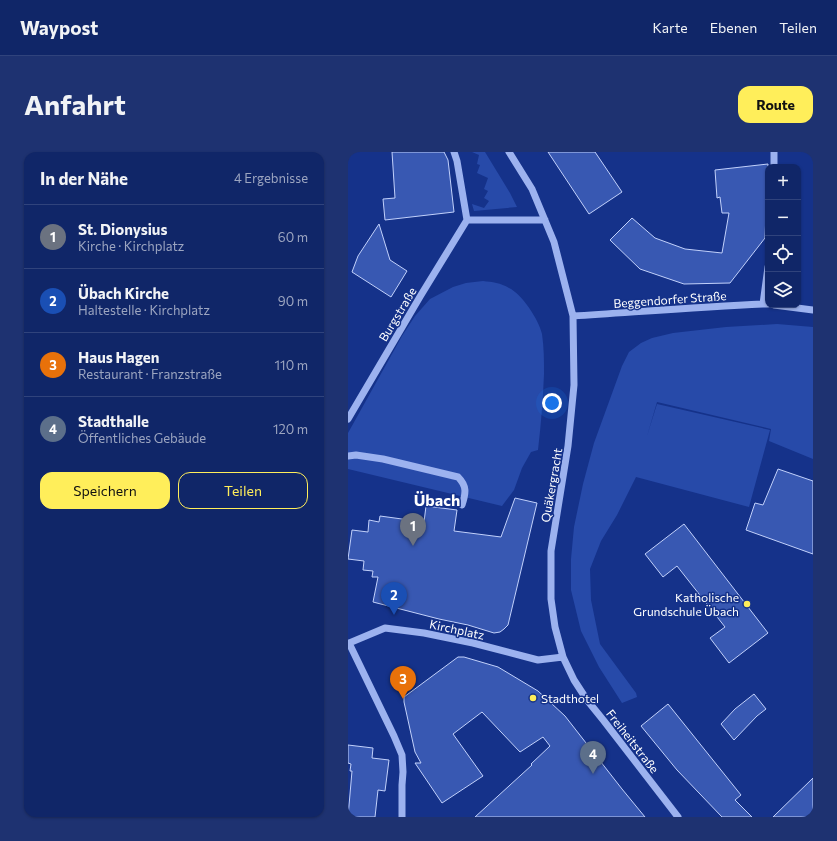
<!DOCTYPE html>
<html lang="de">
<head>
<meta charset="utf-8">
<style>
  body { margin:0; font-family:Commissioner,sans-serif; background:#1e3271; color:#f1f3f6 }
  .controls { position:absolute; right:12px; top:12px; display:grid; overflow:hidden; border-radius:8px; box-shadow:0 1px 3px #0004 }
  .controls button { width:36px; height:36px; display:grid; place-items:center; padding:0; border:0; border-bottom:1px solid #30437c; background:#102668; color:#f1f3f6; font:20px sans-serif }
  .you { position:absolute; left:204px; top:251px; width:14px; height:14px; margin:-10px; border:3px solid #fff; border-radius:50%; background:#1a73e8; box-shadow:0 0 0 6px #1a73e833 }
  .badge { display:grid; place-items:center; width:26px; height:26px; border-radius:50%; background:#ffee5a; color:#fff; font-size:13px; font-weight:700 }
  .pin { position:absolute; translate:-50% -33px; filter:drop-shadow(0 1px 2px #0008) }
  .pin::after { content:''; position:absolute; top:21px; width:14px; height:12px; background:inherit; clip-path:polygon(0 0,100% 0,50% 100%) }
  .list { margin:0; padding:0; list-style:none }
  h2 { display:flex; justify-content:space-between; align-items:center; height:52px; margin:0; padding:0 16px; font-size:17px }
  h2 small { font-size:13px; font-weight:400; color:#9ca5c0 }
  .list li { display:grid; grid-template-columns:26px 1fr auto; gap:12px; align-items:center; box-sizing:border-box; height:64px; padding:0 16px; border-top:1px solid #30437c }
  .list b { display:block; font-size:15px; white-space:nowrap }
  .list p { margin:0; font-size:13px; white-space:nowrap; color:#9ca5c0 }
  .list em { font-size:13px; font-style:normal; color:#9ca5c0 }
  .actions { display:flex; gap:8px; padding:12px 16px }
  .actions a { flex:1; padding:9px 0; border:1px solid #ffee5a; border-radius:12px; text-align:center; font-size:14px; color:#ffee5a }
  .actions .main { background:#ffee5a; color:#111 }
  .icon { flex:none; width:22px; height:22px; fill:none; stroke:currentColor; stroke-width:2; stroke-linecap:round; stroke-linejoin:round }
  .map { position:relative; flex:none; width:465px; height:665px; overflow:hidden; border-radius:12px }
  header { display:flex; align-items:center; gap:24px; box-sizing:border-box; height:56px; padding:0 20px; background:#102668; border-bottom:1px solid #30437c }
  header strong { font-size:19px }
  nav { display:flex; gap:22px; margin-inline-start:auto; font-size:14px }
  .intro { display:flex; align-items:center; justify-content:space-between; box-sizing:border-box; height:96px; padding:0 24px }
  h1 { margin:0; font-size:28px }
  .button { padding:10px 18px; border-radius:12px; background:#ffee5a; color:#111; font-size:14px; font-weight:700 }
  main { display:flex; gap:24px; padding:0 24px }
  aside { flex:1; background:#102668; border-radius:12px; box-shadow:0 1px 3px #0004 }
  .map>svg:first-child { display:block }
  .green { fill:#274aa9 }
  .building { fill:#3858b2; stroke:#c2d1fb }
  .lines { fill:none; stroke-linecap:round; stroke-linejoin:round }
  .minor { stroke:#9cb2ef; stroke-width:7 }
  .poi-dot { fill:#ffee5a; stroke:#15328a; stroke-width:1.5 }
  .labels { text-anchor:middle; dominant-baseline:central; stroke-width:3; stroke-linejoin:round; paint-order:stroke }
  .street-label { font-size:12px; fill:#fff; stroke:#15328a }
  .poi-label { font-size:12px; fill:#fff; stroke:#15328a; text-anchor:end }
  .district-label { font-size:16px; font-weight:bold; fill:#fff; stroke:#15328a }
</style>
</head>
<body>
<header>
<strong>Waypost</strong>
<nav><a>Karte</a><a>Ebenen</a><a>Teilen</a></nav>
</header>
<div class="intro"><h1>Anfahrt</h1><a class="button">Route</a></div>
<main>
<aside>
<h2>In der Nähe<small>4 Ergebnisse</small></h2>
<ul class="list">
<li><span class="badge" style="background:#6b7280">1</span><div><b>St. Dionysius</b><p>Kirche · Kirchplatz</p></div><em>60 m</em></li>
<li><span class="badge" style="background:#1a4fb4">2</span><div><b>Übach Kirche</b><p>Haltestelle · Kirchplatz</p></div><em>90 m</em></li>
<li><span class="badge" style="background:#e8710a">3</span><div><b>Haus Hagen</b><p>Restaurant · Franzstraße</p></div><em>110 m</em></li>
<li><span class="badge" style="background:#5c6f8a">4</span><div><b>Stadthalle</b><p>Öffentliches Gebäude</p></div><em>120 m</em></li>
</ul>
<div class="actions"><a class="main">Speichern</a><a>Teilen</a></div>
</aside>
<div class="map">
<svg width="465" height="665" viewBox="0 0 465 665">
  <rect width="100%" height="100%" fill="#15328a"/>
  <!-- green -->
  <path class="green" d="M124,0H137L162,41L169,55L126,59L124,52L136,56L141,49L136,46L140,39L136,37L140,26L129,21L132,13L129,12L131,3Z
    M135,129C144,130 153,131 161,136C174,142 191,168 194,182C196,195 196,209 196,222C195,247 193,272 190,298L183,300L174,316L166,338L154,354L0,317V281L54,184L67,164L82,147L105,135L118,131Z
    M429,172L465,175V307L421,289L423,277L309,250L299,284L309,252L422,278L401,355L288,325L269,363L253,389L242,417L243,448L252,492L288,541L289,545L274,551L251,515L233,479L223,438V407L226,375L235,332L246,291L274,214L281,200L293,191L304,186L325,181L378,175Z"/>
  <!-- building -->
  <path class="building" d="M44,0H96L100,8L106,60L37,68L35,47L47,46Z
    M200,0H247L274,40L241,62Z
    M420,12L417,86L382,131L336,132L292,117L262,88L284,66L307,86L337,97L374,101L381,61H374L372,45L369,46L367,18Z
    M31,72L42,108L59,119L43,145L4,120L10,104Z
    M430,317L465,329V402L398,378L407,351L415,353Z
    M167,346L189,351L160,473L156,477L152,480L146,481L120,473L91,467L25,450L30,425H24L25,419L15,418L16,409L0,407L4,378L20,380L21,368L31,370L32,364L76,370L78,354L109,358L106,379L153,385Z
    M336,372L420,481L381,511L362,486L377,475L329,414L315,425L297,402Z
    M110,505H116L150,515L190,539L217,564L274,637L297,665H127L184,613L183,612L202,594L195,585L172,600L134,560L105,582L135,624L94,651L67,611H73L67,600L56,550V545Z
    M406,542L418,557L409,564L386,588L373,572L387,557Z
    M320,552L393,643L387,648L404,665H374L329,618L293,574Z
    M0,593L25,596L24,606L41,608L37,639L30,638L27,665H0L4,619H2L3,612L0,611Z
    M465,626V665H425Z"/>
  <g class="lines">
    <!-- minor -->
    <path class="minor" d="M161,0L184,37L206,90L225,164L226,233L220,294L203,399V447L207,475L215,505L226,528L239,548L256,569L330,665
      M426,0V15
      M119,68H197
      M415,152L420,115
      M426,153L465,158
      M225,164C288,160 351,155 415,152H420
      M0,267L73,143L119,68L109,9L106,0
      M0,304L8,303L35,307L110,325C119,334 118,341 114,353
      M0,491H1L37,476L76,481L125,491L190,508L215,505
      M1,491L46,584L54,603L55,620L54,633V665"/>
  </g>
  <!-- markers -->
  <g class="poi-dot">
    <circle cx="399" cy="452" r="4"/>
    <circle cx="185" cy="546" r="4"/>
  </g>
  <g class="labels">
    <!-- street labels -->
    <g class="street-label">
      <text transform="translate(322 147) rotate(-4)">Beggendorfer Straße</text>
      <text transform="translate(49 162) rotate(-59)">Burgstraße</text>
      <text transform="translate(203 333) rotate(-80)">Quäkergracht</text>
      <text transform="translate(109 477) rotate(12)">Kirchplatz</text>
      <text transform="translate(285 589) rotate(52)">Freiheitstraße</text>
    </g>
    <!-- poi labels -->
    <g class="poi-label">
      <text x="391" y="445">Katholische<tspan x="391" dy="14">Grundschule Übach</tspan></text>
      <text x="193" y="546" text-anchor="start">Stadthotel</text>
    </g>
    <!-- district labels -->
    <g class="district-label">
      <text x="89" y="347">Übach</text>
    </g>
  </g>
</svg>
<div class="controls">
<button>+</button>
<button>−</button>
<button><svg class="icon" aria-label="locate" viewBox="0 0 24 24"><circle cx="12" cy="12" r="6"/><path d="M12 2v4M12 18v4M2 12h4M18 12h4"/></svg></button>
<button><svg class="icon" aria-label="layers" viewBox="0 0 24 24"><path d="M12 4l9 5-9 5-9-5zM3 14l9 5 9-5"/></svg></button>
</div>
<div class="you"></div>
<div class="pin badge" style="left:65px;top:394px;background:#6b7280">1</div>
<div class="pin badge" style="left:46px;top:463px;background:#1a4fb4">2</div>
<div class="pin badge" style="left:55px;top:547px;background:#e8710a">3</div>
<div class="pin badge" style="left:245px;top:622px;background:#5c6f8a">4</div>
</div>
</main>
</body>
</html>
